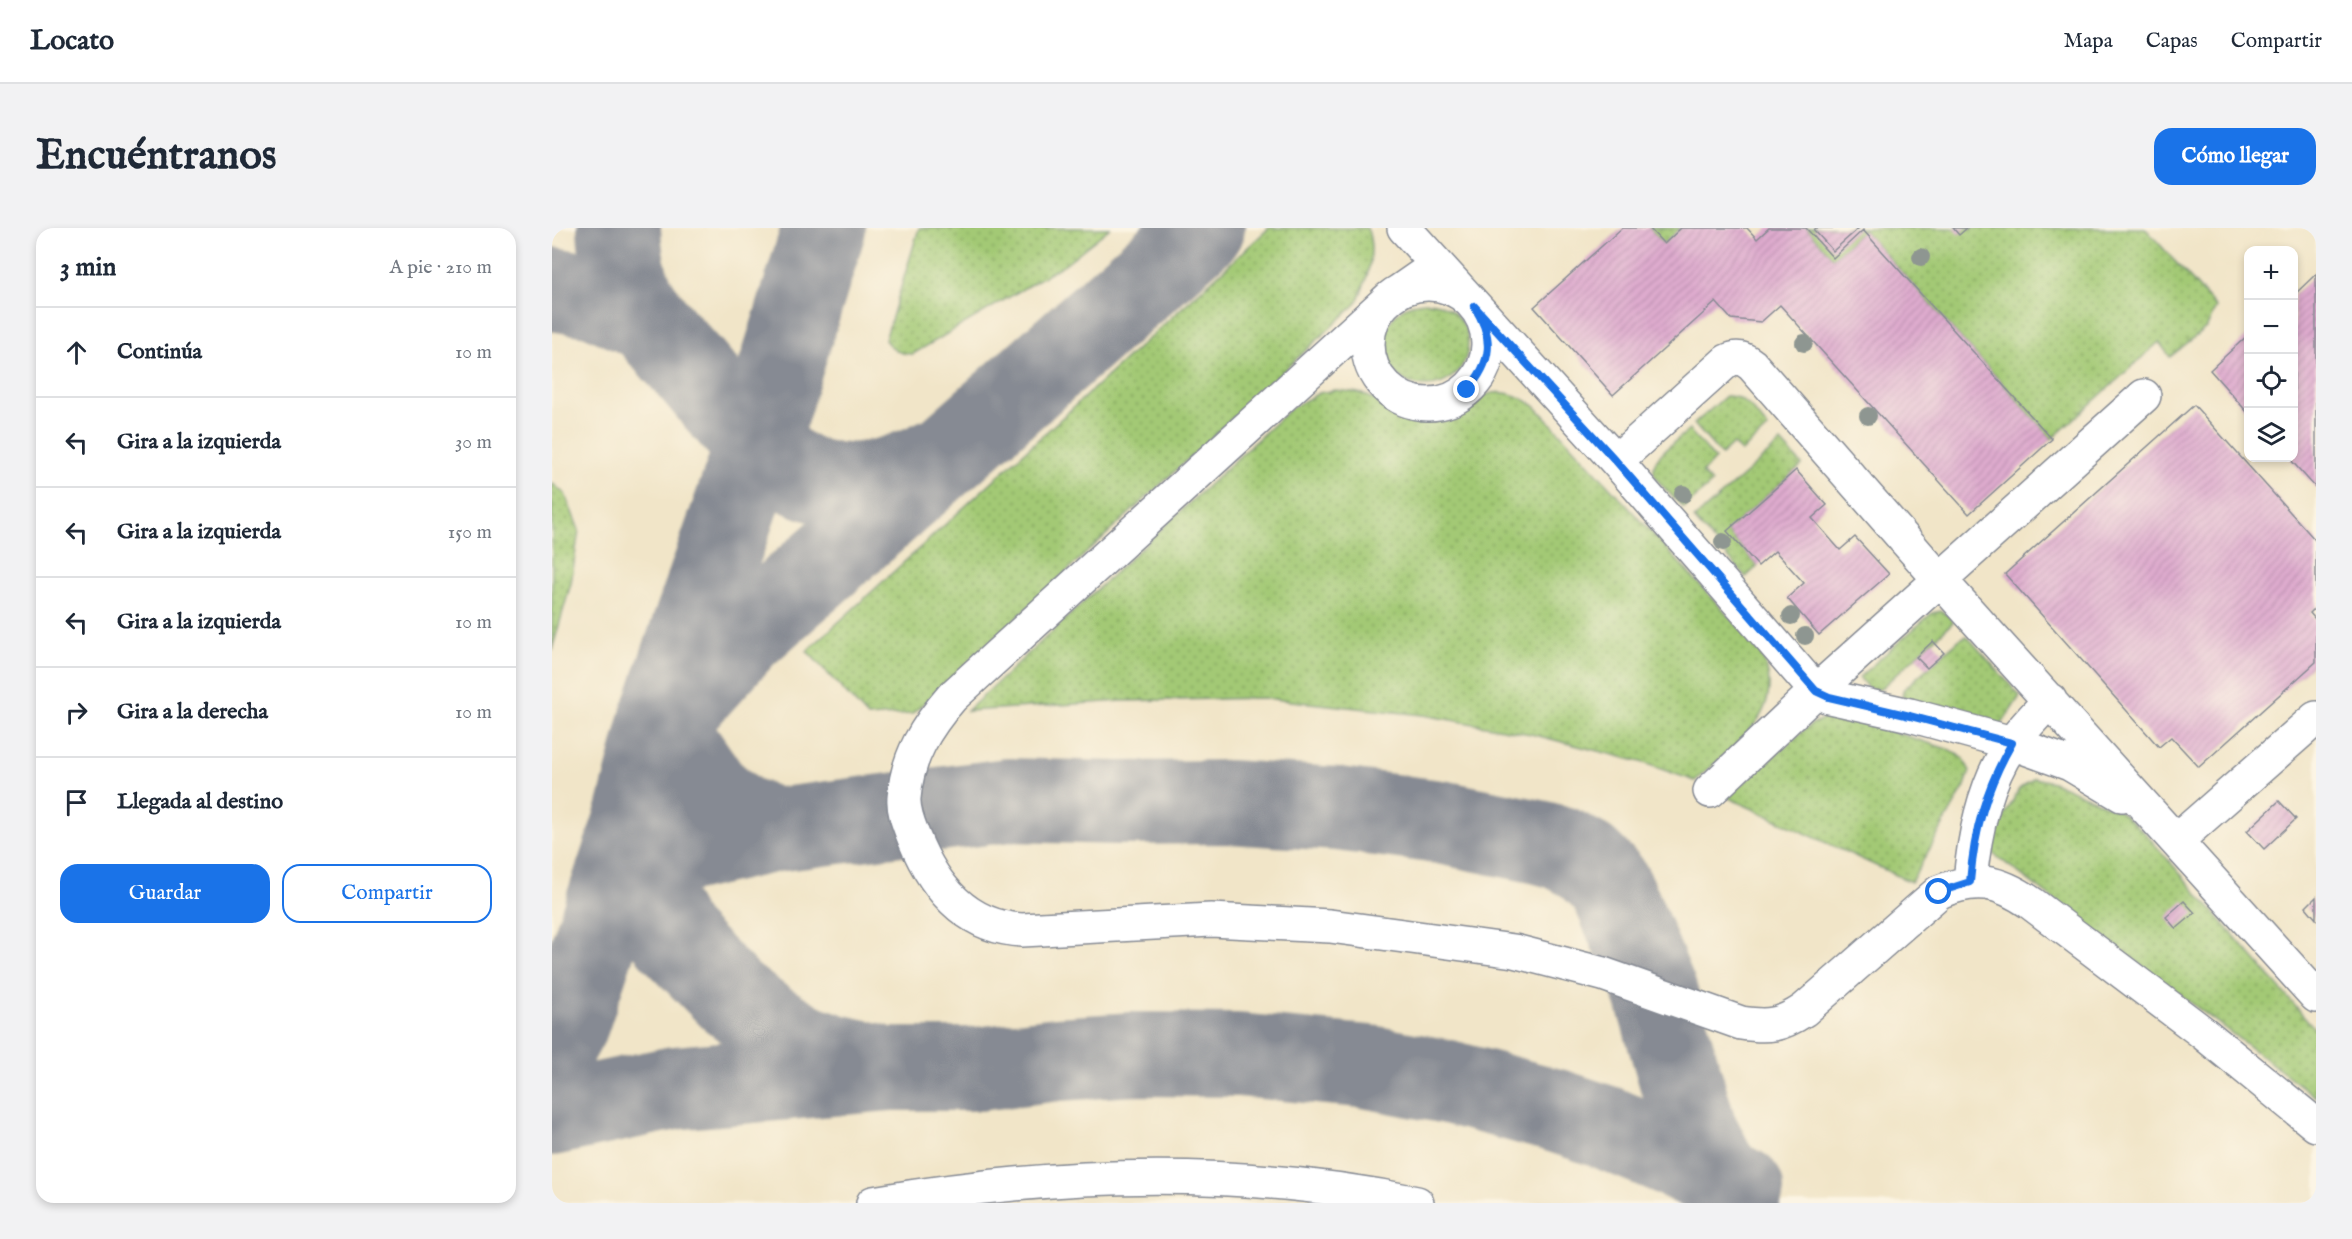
<!DOCTYPE html>
<html lang="es">
<head>
<meta charset="utf-8">
<style>
  body { margin:0; font-family:"IM FELL English",serif; background:#f2f2f3; color:#1f2937 }
  .controls { position:absolute; right:18px; top:18px; display:grid; overflow:hidden; border-radius:12px; box-shadow:0 3px 9px #0003 }
  .controls button { width:54px; height:54px; display:grid; place-items:center; padding:0; border:0; border-bottom:2px solid #e0e1e3; background:#fff; color:#1f2937; font:30px sans-serif }
  .stop { position:absolute; width:18px; height:18px; margin:-14px; border:4px solid #1a73e8; border-radius:50%; background:#fff }
  .stop.end { background:#1a73e8; border-color:#fff; box-shadow:0 2px 6px #0008 }
  .list { margin:0; padding:0; list-style:none }
  h2 { display:flex; justify-content:space-between; align-items:center; height:78px; margin:0; padding:0 24px; font-size:26px }
  h2 small { font-size:20px; font-weight:400; color:#747a83 }
  .list li { display:grid; grid-template-columns:39px 1fr auto; gap:18px; align-items:center; box-sizing:border-box; height:90px; padding:0 24px; border-top:2px solid #e0e1e3 }
  .list b { display:block; font-size:22px; white-space:nowrap }
  .list em { font-size:20px; font-style:normal; color:#747a83 }
  .actions { display:flex; gap:12px; padding:18px 24px }
  .actions a { flex:1; padding:14px 0; border:2px solid #1a73e8; border-radius:18px; text-align:center; font-size:21px; color:#1a73e8 }
  .actions .main { background:#1a73e8; color:#fff }
  .icon { flex:none; width:33px; height:33px; fill:none; stroke:currentColor; stroke-width:2; stroke-linecap:round; stroke-linejoin:round }
  .map { position:relative; flex:none; width:1764px; height:975px; overflow:hidden; border-radius:18px }
  header { display:flex; align-items:center; gap:36px; box-sizing:border-box; height:84px; padding:0 30px; background:#fff; border-bottom:2px solid #e0e1e3 }
  header strong { font-size:28px }
  nav { display:flex; gap:33px; margin-inline-start:auto; font-size:21px }
  .intro { display:flex; align-items:center; justify-content:space-between; box-sizing:border-box; height:144px; padding:0 36px }
  h1 { margin:0; font-size:42px }
  .button { padding:15px 27px; border-radius:18px; background:#1a73e8; color:#fff; font-size:21px; font-weight:700 }
  main { display:flex; gap:36px; padding:0 36px }
  aside { flex:1; background:#fff; border-radius:18px; box-shadow:0 3px 9px #0003 }
  .map>svg:first-child { display:block }
  .grass { fill:url(#grass-dots); stroke:#5f7c69; stroke-width:1.5 }
  .lines { fill:none; stroke-linecap:round; stroke-linejoin:round }
  .taxiway { stroke:#868a93; stroke-width:84 }
  .building { fill:url(#building-hatch) }
  .minor-casing { stroke:#868a93; stroke-width:36 }
  .minor { stroke:#fff; stroke-width:33 }
  .tree { fill:#8e9691 }
  .route { stroke:#1a73e8; stroke-width:8 }
</style>
</head>
<body>
<header>
<strong>Locato</strong>
<nav><a>Mapa</a><a>Capas</a><a>Compartir</a></nav>
</header>
<div class="intro"><h1>Encuéntranos</h1><a class="button">Cómo llegar</a></div>
<main>
<aside>
<h2>3 min<small>A pie · 210 m</small></h2>
<ul class="list">
<li><svg class="icon" aria-label="ahead" viewBox="0 0 24 24"><path d="M12 20V5M6 11l6-6 6 6"/></svg><div><b>Continúa</b></div><em>10 m</em></li>
<li><svg class="icon" aria-label="left" viewBox="0 0 24 24"><path d="M17 20v-9H6M10 6l-5 5 5 5"/></svg><div><b>Gira a la izquierda</b></div><em>30 m</em></li>
<li><svg class="icon" aria-label="left" viewBox="0 0 24 24"><path d="M17 20v-9H6M10 6l-5 5 5 5"/></svg><div><b>Gira a la izquierda</b></div><em>150 m</em></li>
<li><svg class="icon" aria-label="left" viewBox="0 0 24 24"><path d="M17 20v-9H6M10 6l-5 5 5 5"/></svg><div><b>Gira a la izquierda</b></div><em>10 m</em></li>
<li><svg class="icon" aria-label="right" viewBox="0 0 24 24"><path d="M7 20v-9h11M14 6l5 5-5 5"/></svg><div><b>Gira a la derecha</b></div><em>10 m</em></li>
<li><svg class="icon" aria-label="arrive" viewBox="0 0 24 24"><path d="M6 21V4h12l-3 4 3 4H6"/></svg><div><b>Llegada al destino</b></div></li>
</ul>
<div class="actions"><a class="main">Guardar</a><a>Compartir</a></div>
</aside>
<div class="map">
<svg width="1764" height="975" viewBox="0 0 1764 975">
  <defs>
    <pattern id="grass-dots" width="8" height="8" patternUnits="userSpaceOnUse" patternTransform="scale(1.5)"><rect width="8" height="8" fill="#a3c974"/><path d="M2 2h.1M6 6h.1" fill="none" stroke="#84a462" stroke-width="1.8" stroke-linecap="round"/></pattern>
    <pattern id="building-hatch" width="6" height="6" patternUnits="userSpaceOnUse" patternTransform="scale(1.5)"><rect width="6" height="6" fill="#deabce"/><path d="M-1 1l2-2M0 6l6-6M5 7l2-2" fill="none" stroke="#be93b3"/></pattern>
  </defs>
  <rect width="100%" height="100%" fill="#fcf5e5"/>
  <filter id="ink" filterUnits="userSpaceOnUse"><feTurbulence type="fractalNoise" baseFrequency=".0167" numOctaves="2"/><feDisplacementMap in="SourceGraphic" scale="12" xChannelSelector="R" yChannelSelector="G"/><feConvolveMatrix kernelMatrix="1 2 1 2 8 2 1 2 1" color-interpolation-filters="sRGB"/></filter>
  <filter id="wash" filterUnits="userSpaceOnUse"><feTurbulence type="fractalNoise" baseFrequency=".008" numOctaves="4" result="noise"/><feDisplacementMap in="SourceGraphic" scale="24" xChannelSelector="R" yChannelSelector="G"/><feGaussianBlur stdDeviation="1.35" result="paint"/><feColorMatrix in="noise" values="0 0 0 0 0 0 0 0 0 0 0 0 0 0 0 0 0 1.4 0 .05"/><feComposite in="paint" operator="in"/></filter>
  <g filter="url(#wash)">
    <rect width="100%" height="100%" fill="#f1e5c8"/>
    <!-- grass -->
    <path class="grass" d="M367,0H558L513,36L361,126C348,126 341,123 333,112Z
      M717,0H815C825,24 815,53 804,76L360,486L316,489L255,423Z
      M1097,0H1129L1112,16Z
      M1254,0H1593L1664,79L1655,99L1618,129L1607,114L1500,211L1311,2L1281,30Z
      M832 116a42 42 0 1 1 84 0a42 42 0 1 1-84 0Z
      M783,162C792,163 801,163 810,166C839,176 846,194 883,191C905,188 911,177 928,169C948,159 968,167 984,179L1206,420C1242,482 1184,515 1143,553L1089,534L979,506L871,487L711,470L570,473L415,483L739,180L767,165Z
      M1174,168C1193,167 1204,186 1216,200L1189,224L1181,216L1169,227L1142,196Z
      M1137,202L1163,231L1150,245L1160,255L1132,280C1125,272 1107,257 1103,248C1095,230 1126,212 1137,202Z
      M1229,214L1250,237L1175,303L1206,338L1194,349L1142,291Z
      M0,255L13,266L27,302L19,355L0,422Z
      M1389,383L1397,388L1401,394L1397,398L1327,462L1316,460L1307,449L1380,385Z
      M1415,408L1468,468L1448,499L1350,469L1351,462L1408,411Z
      M1290,487L1398,522L1411,530L1418,543L1413,558L1359,654L1175,569L1258,497L1273,490Z
      M1482,550L1501,554L1567,583L1593,605L1764,802V869L1435,621L1467,561Z"/>
    <g class="lines">
      <!-- taxiway -->
      <path class="taxiway" d="M67,0C68,22 71,46 80,66C94,96 121,120 142,145C169,176 195,213 230,236C243,245 260,253 276,255C314,261 352,248 385,231
        M0,61L44,68L96,92
        M85,588L90,635L97,667L120,709L179,769L210,792L250,816L284,828L319,836
        M223,602L185,587L157,563L109,493L123,483L193,406L651,0
        M64,651L90,635L106,629L223,602L457,572L565,575L677,574L786,581L888,594L987,614L1009,620L1035,634L1056,655L1063,668L1103,763L1143,901L1168,950
        M0,822L16,793L85,588L109,493L205,216L272,0
        M0,886L122,860L339,841H426L506,831L581,826L686,827L818,839L896,854L1005,883L1053,899L1118,926L1190,961"/>
    </g>
    <g id="blocks">
      <!-- building -->
      <path class="building" d="M1070,0H1097L1112,16L1129,0H1195L1205,11L1217,0H1254L1281,30L1311,2L1500,211L1417,286L1228,77L1209,94L1179,91L1164,74L1061,167L982,79Z
        M1264,0H1307L1281,23L1262,2Z
        M1401,0H1415L1407,7Z
        M1764,46V260L1737,230H1742V67Z
        M1696,107V185L1658,142Z
        M1642,177L1764,313V379L1758,385L1764,392V434L1647,539L1619,509L1607,519L1453,346Z
        M1244,242L1275,277L1260,290L1288,322L1303,309L1337,346L1267,407L1235,370L1252,355L1223,323L1206,338L1175,303Z
        M1381,413L1392,425L1375,440L1364,429Z
        M1727,573L1744,591L1712,621L1695,603Z
        M1764,669V691L1754,679Z
        M1632,673L1643,685L1624,701L1614,689Z"/>
    </g>
  </g>
  <g filter="url(#ink)">
    <use href="#blocks" fill-opacity="0" stroke="#868a93" stroke-width="1.5"/>
    <g class="lines">
      <!-- minor casing -->
      <g class="minor-casing">
        <path id="minor" d="M852,0L1064,233L1264,463L1277,469L1358,487L1460,515L1518,536L1570,567
          M885,37L839,69L400,469C374,499 355,529 352,570C351,584 357,597 362,610C382,659 414,699 470,702L659,692L778,698L962,723L1051,746L1189,795C1216,799 1228,798 1252,782L1387,664C1424,648 1447,653 1479,675L1650,804L1764,897
          M816 116a60 60 0 1 1 120 0a60 60 0 1 1-120 0Z
          M1064,233L1175,133C1185,128 1191,130 1200,137L1388,352L1764,768
          M1158,563L1264,463L1592,168
          M1624,613L1764,490
          M1418,654C1422,607 1433,553 1461,514C1472,499 1485,486 1498,472
          M321,975C499,944 687,938 865,975"/>
      </g>
      <!-- minor -->
      <use href="#minor" class="minor"/>
    </g>
    <!-- trees -->
    <g class="tree">
      <circle cx="1369" cy="29" r="9"/>
      <circle cx="1252" cy="115" r="9"/>
      <circle cx="1316" cy="188" r="9"/>
      <circle cx="1131" cy="266" r="9"/>
      <circle cx="1171" cy="314" r="9"/>
      <circle cx="1239" cy="388" r="9"/>
      <circle cx="1253" cy="408" r="9"/>
    </g>
  </g>
  <g class="lines" filter="url(#ink)">
    <!-- route -->
    <path class="route" d="M915,162C941,134 942,109 922,78L1064,233L1264,463L1277,469L1358,488L1460,515C1434,560 1422,603 1418,654L1387,664"/>
  </g>
</svg>
<div class="controls">
<button>+</button>
<button>−</button>
<button><svg class="icon" aria-label="locate" viewBox="0 0 24 24"><circle cx="12" cy="12" r="6"/><path d="M12 2v4M12 18v4M2 12h4M18 12h4"/></svg></button>
<button><svg class="icon" aria-label="layers" viewBox="0 0 24 24"><path d="M12 4l9 5-9 5-9-5zM3 14l9 5 9-5"/></svg></button>
</div>
<div class="stop" style="left:1387px;top:664px"></div>
<div class="stop end" style="left:915px;top:162px"></div>
</div>
</main>
</body>
</html>
